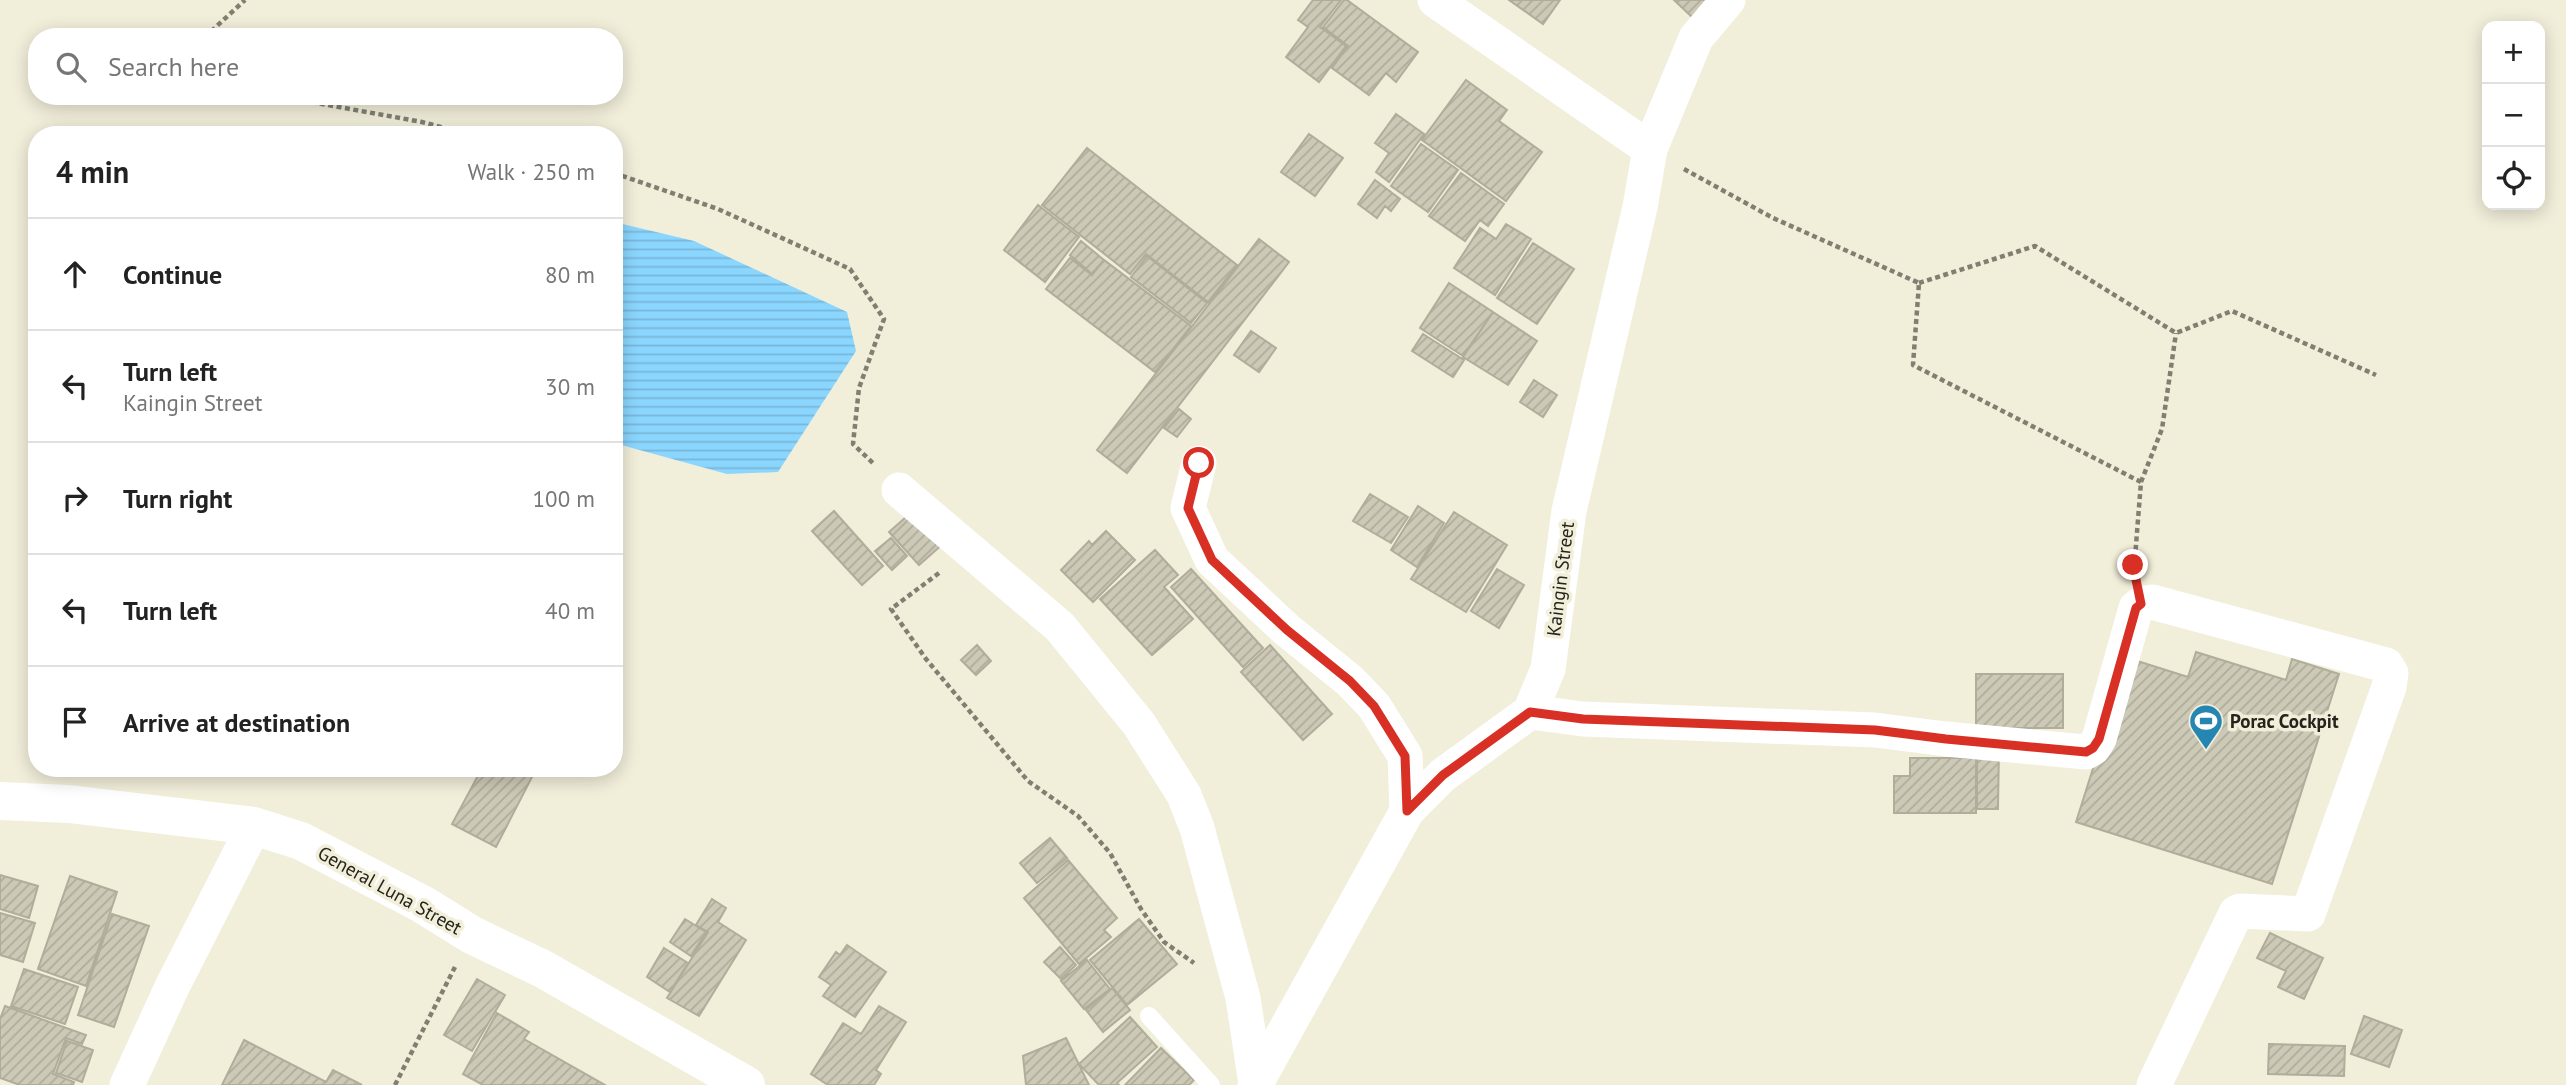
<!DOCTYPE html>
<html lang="en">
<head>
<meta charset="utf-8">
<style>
  body { margin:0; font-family:"PT Sans",sans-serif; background:#f2f2f2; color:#222 }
  .controls { position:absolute; right:21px; top:21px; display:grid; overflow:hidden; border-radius:14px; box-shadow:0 4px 18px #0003 }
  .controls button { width:63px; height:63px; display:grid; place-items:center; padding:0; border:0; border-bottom:2px solid #e0e0e0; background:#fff; color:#222; font:35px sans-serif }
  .stop { position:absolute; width:21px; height:21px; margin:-16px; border:5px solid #d93025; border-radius:50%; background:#fff }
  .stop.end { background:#d93025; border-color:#fff; box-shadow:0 2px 7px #0008 }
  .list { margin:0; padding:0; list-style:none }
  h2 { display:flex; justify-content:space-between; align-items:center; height:91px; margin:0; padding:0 28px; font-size:30px }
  h2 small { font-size:23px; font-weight:400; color:#767676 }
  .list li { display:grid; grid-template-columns:46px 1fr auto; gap:21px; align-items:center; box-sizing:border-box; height:112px; padding:0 28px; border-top:2px solid #e0e0e0 }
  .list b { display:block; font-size:26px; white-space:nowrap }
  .list p { margin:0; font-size:23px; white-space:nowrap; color:#767676 }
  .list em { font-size:23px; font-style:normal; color:#767676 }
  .icon { flex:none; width:38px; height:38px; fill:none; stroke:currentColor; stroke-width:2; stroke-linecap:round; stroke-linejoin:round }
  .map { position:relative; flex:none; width:2566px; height:1085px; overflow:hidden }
  .search { position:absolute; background:#fff; box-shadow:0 4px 18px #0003; left:28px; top:28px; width:595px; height:77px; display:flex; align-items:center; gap:18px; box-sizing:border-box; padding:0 24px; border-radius:28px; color:#767676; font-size:26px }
  .panel { position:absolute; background:#fff; box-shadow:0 4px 18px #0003; left:28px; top:126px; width:595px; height:651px; border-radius:28px }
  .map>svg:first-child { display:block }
  .water { fill:url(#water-rules) }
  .building { fill:url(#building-hatch); stroke:#b0ad9b; stroke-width:2 }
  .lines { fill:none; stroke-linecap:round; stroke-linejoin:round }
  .path { stroke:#827f72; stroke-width:4.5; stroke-dasharray:5 3.5; stroke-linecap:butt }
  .lane { stroke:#fff; stroke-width:18 }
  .street { stroke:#fff; stroke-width:35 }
  .secondary { stroke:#fff; stroke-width:38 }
  .route { stroke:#d93025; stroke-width:9 }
  .labels { text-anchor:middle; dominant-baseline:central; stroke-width:7; stroke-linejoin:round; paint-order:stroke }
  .street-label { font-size:19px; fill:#25231c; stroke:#f1eeda }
  .poi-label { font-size:19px; font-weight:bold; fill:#25231c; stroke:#f1eeda; text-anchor:start }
</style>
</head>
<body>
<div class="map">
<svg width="2566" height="1085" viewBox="0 0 2566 1085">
  <defs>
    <pattern id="water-rules" width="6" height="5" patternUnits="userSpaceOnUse" patternTransform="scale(1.75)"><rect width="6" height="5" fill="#8bd6fe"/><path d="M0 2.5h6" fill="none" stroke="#78b7d9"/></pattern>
    <pattern id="building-hatch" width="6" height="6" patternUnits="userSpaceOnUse" patternTransform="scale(1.75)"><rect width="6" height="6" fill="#ccc9b6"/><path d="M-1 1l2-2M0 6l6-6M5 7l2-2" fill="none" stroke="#afac9c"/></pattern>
  </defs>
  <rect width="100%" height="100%" fill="#f1eeda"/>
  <!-- water -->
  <path class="water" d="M614,222L694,241L847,312L856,351L778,472L727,474L614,443Z"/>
  <!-- building -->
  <path class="building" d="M1313,0H1341L1320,27L1346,46L1319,82L1286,57L1308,27L1298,20Z
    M1344,0H1347L1418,52L1396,82L1386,73L1369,95L1332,68L1348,46L1323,27Z
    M1509,0H1560L1543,24Z
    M1674,0H1709L1692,17Z
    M1466,80L1507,110L1499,121L1542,152L1506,201L1422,140Z
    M1396,114L1424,134L1389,182L1376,172L1389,153L1375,143Z
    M1309,134L1343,158L1315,196L1281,172Z
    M1421,144L1458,170L1428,212L1391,186Z
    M1087,148L1237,265L1208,302L1146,254L1130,274L1042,205Z
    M1461,173L1504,204L1488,226L1480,220L1465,241L1429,216Z
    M1375,180L1400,199L1391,211L1385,206L1377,218L1358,204Z
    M1038,205L1079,237L1045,282L1004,250Z
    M1506,224L1531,239L1495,295L1454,268L1480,228L1496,239Z
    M1259,239L1289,262L1127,473L1097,450Z
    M1081,241L1104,260L1092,274L1070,255Z
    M1533,243L1574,269L1537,324L1497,298Z
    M1147,256L1207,303L1191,323L1131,277Z
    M1070,258L1092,275L1104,260L1191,326L1155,372L1046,289Z
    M1449,283L1493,312L1463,356L1420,328Z
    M1493,312L1537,341L1508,385L1463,357Z
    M1251,331L1276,348L1259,372L1234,355Z
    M1423,334L1464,360L1453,377L1412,351Z
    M1534,380L1557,395L1543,417L1520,402Z
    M1179,409L1191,419L1177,437L1164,428Z
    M1370,494L1408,517L1391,543L1353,521Z
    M1418,506L1444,523L1417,567L1391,550Z
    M914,510L944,543L919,565L889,532Z
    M834,511L883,566L862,585L812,531Z
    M1454,512L1507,545L1466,612L1411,579Z
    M1106,531L1135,560L1093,602L1061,570L1089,541L1092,545Z
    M891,538L907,556L892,570L875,551Z
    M1155,550L1178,575L1164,587L1193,619L1152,655L1100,599Z
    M1191,569L1263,648L1243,667L1171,587Z
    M1497,569L1524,585L1499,628L1471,611Z
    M977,645L991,661L976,675L961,660Z
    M1270,645L1332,714L1303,740L1241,672Z
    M2196,652L2286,680L2292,659L2339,674L2272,884L2076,822L2128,658L2188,677Z
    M1976,674H2063V728H1976Z
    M1999,746L1998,809H1977V757Z
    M1910,758H1976V813H1894V776H1910Z
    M482,768H519L533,775L496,847L452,824Z
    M1050,838L1067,858L1037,883L1020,863Z
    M1068,860L1117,918L1104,930L1111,937L1079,964L1024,898Z
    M0,875L38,886L29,918L0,909Z
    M70,876L117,892L86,986L38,969Z
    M712,899L726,908L718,922L746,940L699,1016L667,998L708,932L696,925Z
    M0,913L35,923L23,962L0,955Z
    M112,914L149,926L114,1027L78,1015Z
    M685,919L706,932L691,956L670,942Z
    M1139,919L1177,964L1127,1005L1090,960Z
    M2270,933L2323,958L2304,999L2278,987L2286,971L2257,958Z
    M847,945L886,972L855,1017L823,996L831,985L819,977L836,952L840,955Z
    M1060,947L1076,965L1061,979L1044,962Z
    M664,948L688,963L670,992L647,977Z
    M1087,960L1110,989L1084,1009L1061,981Z
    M24,969L78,987L65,1024L11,1006Z
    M477,979L505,995L472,1051L444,1035Z
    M1112,988L1130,1010L1103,1032L1086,1010Z
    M5,1006L86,1035L82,1044L66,1038L53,1074L74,1082L73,1085H20L0,1078V1019Z
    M879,1006L906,1022L876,1070L881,1074L874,1085H828L811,1074L843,1023L861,1034Z
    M497,1013L529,1032L524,1039L605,1085H483L463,1074Z
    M2364,1016L2402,1030L2389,1067L2351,1054Z
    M1130,1017L1157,1047L1117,1083L1119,1085H1099L1079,1064Z
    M1066,1038L1089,1085H1026L1023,1056Z
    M244,1040L326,1082L333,1070L362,1085H222Z
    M67,1041L93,1050L82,1082L56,1073Z
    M2269,1044L2345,1046L2344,1076L2268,1074Z
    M1161,1048L1194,1080L1189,1085H1125Z"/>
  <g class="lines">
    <!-- path -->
    <path class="path" d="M205,37L245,0
      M278,96L422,122L471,135
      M1684,169L1773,218L1919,283L1913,365L2141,482L2134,570
      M614,173L718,209L850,269L884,319L859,388L853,444L875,465
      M1919,283L2035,246L2176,333L2232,311L2376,375
      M2141,482L2162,429L2176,333
      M939,573L891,609L926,659L1028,781L1078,816L1110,853L1141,909L1164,942L1194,963
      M395,1085L455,967"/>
    <!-- lane -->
    <path class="lane" d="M1149,1016L1211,1085"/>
    <!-- street -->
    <path class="street" d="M1435,0L1650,149
      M1199,463L1188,508L1212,560L1287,630L1350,681L1374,706L1405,756L1407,811
      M899,490L1060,627L1139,724L1184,795L1197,828L1243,998L1256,1084
      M1530,712L1583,719L1875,730L1946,739L2086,752L2093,748L2099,739L2136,608L2141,604L2152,602L2386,665L2391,673L2389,687L2308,914L2240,911L2236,913L2154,1085
      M127,1085L172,987L254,826
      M1255,1085L1407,811L1443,775L1530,712L1548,669L1569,511L1640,207L1650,149L1696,38L1728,0"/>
    <!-- secondary -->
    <path class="secondary" d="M0,801L69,804L254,826L301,841L422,904L472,935L543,969L746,1085"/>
  </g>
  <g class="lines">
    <!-- route -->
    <path class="route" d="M1199,463L1188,508L1212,560L1287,630L1350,681L1374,706L1405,756L1407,811L1443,775L1530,712L1583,719L1875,730L1946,739L2086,752L2093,748L2099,739L2136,608L2141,604L2133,565"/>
  </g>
  <!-- icons -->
  <defs>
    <g id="stadium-pin" transform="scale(1.75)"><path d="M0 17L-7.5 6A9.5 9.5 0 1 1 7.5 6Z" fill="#2586b1" stroke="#f1eeda"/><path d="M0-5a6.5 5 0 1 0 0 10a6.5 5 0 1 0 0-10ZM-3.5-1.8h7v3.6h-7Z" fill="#fff"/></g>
  </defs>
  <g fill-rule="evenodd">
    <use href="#stadium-pin" x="2206" y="721"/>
  </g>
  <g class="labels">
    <!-- street labels -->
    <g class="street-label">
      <text transform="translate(1560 579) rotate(-83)">Kaingin Street</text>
      <text transform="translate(390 890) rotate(29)">General Luna Street</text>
    </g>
    <!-- poi labels -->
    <g class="poi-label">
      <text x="2230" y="721">Porac Cockpit</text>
    </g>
  </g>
</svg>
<div class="controls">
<button>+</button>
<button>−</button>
<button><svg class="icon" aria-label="locate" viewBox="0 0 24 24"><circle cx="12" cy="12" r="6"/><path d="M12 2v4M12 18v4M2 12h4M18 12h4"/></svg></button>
</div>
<div class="stop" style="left:1199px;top:463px"></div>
<div class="stop end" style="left:2133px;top:565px"></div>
<div class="search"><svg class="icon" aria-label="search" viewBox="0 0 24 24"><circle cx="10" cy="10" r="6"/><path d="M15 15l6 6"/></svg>Search here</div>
<section class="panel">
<h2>4 min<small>Walk · 250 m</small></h2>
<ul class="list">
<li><svg class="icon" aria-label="ahead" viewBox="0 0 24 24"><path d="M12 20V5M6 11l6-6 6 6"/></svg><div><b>Continue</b></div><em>80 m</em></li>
<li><svg class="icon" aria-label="left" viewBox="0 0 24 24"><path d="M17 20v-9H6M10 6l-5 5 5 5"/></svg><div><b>Turn left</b><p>Kaingin Street</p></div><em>30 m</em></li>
<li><svg class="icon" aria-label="right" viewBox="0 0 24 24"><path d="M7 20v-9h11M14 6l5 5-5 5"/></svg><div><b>Turn right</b></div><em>100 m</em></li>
<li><svg class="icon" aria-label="left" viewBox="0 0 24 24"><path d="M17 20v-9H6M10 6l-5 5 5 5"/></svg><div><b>Turn left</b></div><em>40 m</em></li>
<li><svg class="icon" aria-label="arrive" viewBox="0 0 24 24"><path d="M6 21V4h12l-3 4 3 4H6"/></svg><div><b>Arrive at destination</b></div></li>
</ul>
</section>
</div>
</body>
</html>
